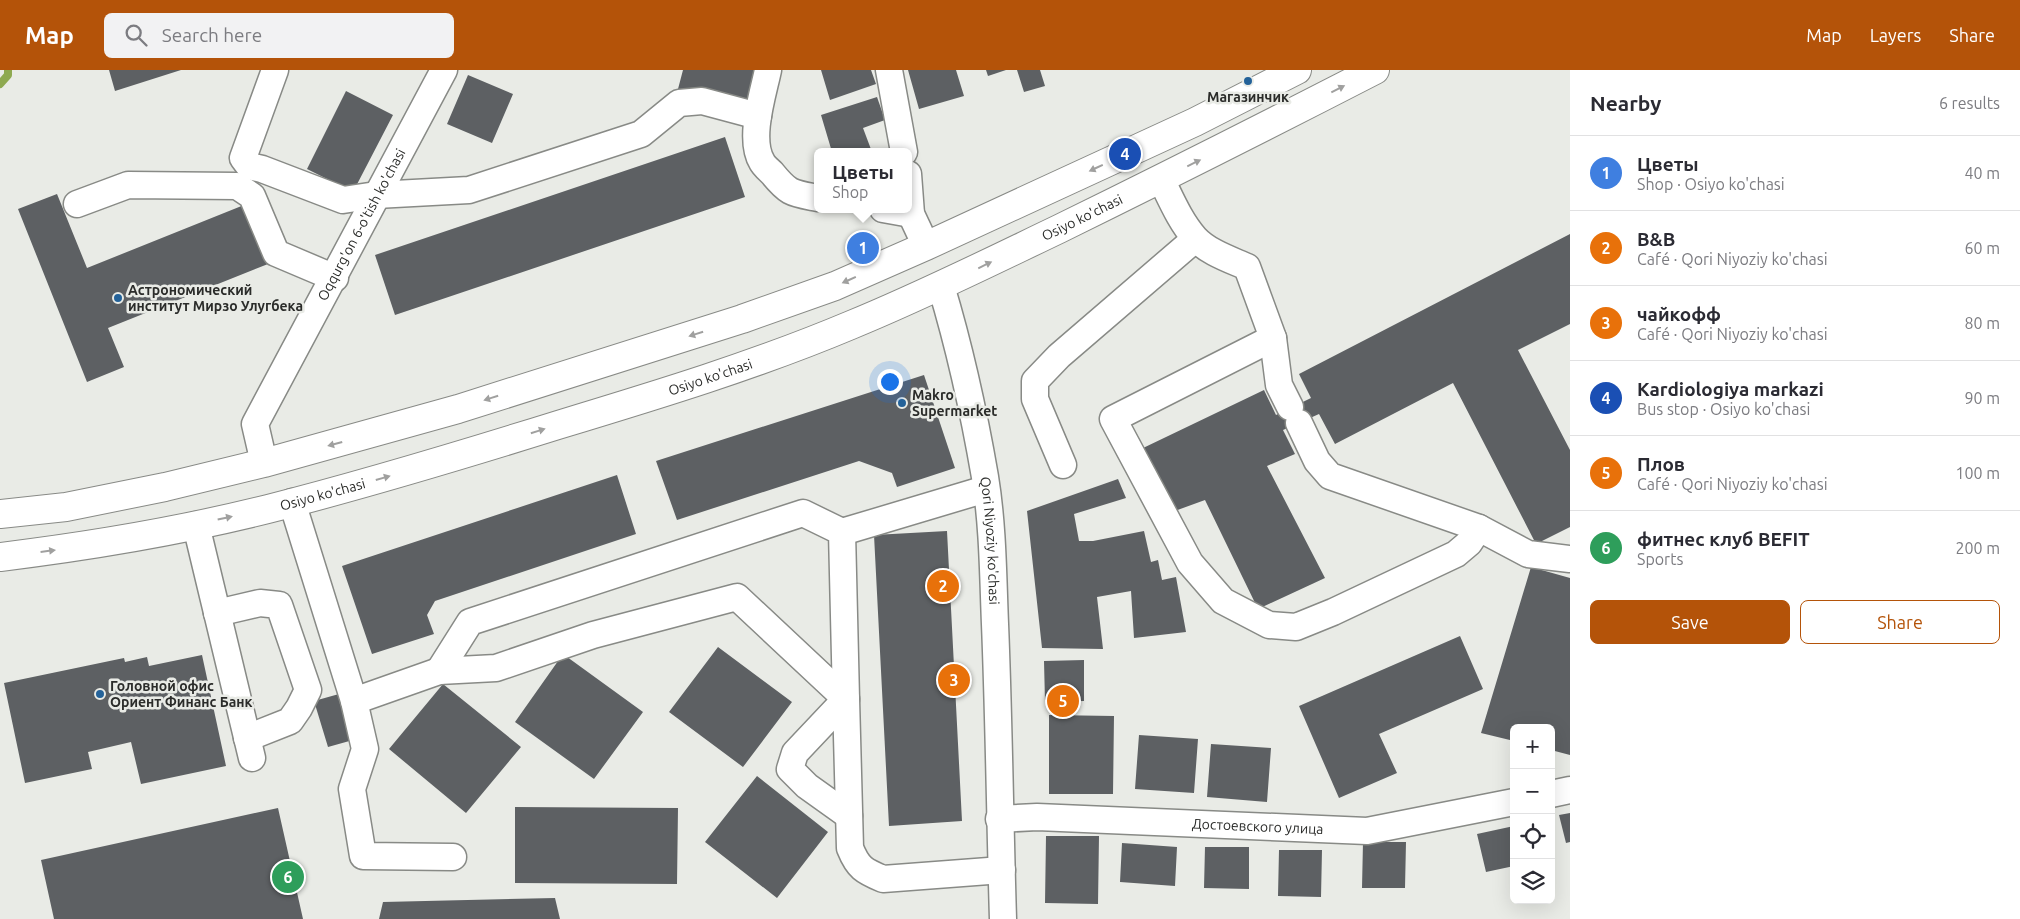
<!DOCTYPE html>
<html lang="en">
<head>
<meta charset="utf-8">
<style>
  body { margin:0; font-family:Ubuntu,sans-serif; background:#f2f2f3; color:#2b2b33 }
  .controls { position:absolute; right:15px; bottom:15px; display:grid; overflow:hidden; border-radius:8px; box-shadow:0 5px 20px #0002 }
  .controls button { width:45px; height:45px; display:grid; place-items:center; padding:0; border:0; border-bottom:1px solid #e1e1e2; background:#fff; color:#2b2b33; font:25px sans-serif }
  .you { position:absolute; left:889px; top:311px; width:18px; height:18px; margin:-12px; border:4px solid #fff; border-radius:50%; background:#1a73e8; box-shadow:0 0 0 8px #1a73e833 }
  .badge { display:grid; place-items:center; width:32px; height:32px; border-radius:50%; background:#b45309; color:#fff; font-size:16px; font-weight:700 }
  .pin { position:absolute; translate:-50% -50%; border:2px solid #fff; box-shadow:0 1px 5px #0006 }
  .popup { position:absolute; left:814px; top:78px; width:98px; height:65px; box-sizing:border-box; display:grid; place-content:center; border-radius:8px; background:#fff; filter:drop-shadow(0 1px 4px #0005); font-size:16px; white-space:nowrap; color:#7c7c81 }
  .popup b { font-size:19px; color:#2b2b33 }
  .popup::after { content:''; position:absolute; left:50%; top:100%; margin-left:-10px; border:10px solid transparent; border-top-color:#fff }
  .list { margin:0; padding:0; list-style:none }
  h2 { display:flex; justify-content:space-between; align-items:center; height:65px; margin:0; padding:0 20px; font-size:21px }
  h2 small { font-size:16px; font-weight:400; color:#7c7c81 }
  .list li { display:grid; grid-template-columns:32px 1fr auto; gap:15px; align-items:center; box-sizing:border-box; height:75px; padding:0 20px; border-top:1px solid #e1e1e2 }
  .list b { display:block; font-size:19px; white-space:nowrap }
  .list p { margin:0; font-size:16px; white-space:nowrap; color:#7c7c81 }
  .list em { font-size:16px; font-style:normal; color:#7c7c81 }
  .actions { display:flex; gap:10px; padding:15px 20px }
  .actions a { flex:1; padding:11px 0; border:1px solid #b45309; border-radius:8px; text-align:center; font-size:18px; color:#b45309 }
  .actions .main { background:#b45309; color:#fff }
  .icon { flex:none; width:28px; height:28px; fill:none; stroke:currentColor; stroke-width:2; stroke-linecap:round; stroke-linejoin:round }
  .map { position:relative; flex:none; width:1570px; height:849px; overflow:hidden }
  header { display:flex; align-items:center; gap:30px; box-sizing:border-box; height:70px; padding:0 25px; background:#b45309; color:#fff }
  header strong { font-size:24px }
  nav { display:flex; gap:28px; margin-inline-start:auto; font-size:18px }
  .search { width:350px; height:45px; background:#f2f2f3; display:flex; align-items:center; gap:12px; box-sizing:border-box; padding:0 18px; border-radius:8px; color:#7c7c81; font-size:19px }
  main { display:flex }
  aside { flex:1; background:#fff }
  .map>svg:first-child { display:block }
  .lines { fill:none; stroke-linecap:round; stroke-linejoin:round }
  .stream { stroke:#8ea950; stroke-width:8 }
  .building { fill:#5d6063 }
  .minor-casing { stroke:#888a86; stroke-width:29 }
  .major-casing { stroke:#888a86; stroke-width:30 }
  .minor { stroke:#fff; stroke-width:26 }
  .major { stroke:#fff; stroke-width:28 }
  .oneway { fill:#a0a09f }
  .poi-dot { fill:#246299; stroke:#e9ebe6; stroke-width:2 }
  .labels { text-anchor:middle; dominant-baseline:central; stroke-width:5; stroke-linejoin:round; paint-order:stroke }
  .poi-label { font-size:14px; font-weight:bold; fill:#2b2c2a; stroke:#e9ebe6; text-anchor:start }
  .street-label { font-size:14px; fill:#2b2c2a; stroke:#e9ebe6 }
</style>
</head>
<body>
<header>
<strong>Map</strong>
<div class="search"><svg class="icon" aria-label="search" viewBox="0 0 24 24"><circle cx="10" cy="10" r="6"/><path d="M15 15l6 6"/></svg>Search here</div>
<nav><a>Map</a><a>Layers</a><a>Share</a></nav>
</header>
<main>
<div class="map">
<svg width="1570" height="849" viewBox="0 0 1570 849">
  <rect width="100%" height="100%" fill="#e9ebe6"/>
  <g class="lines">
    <!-- stream -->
    <path class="stream" d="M0,14L8,5V0"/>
  </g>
  <!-- building -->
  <path class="building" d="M109,0H181L115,21Z
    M683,0H754L746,35L678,19Z
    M821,0H871L876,14L830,30Z
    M908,0H956L964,26L919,39Z
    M986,0H1006L988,6Z
    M1017,0H1040L1045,16L1024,22Z
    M468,5L513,24L492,73L447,54Z
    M346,21L393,45L353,122L307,99Z
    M877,27L885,50L863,58L872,82H832L821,45Z
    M725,67L745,127L395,245L375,185Z
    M57,124L87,198L244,135L268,194L108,258L124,297L87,312L18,139Z
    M1570,164V254L1518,280L1570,380V457L1536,474L1453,313L1335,374L1319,344L1283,360L1295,384L1267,396L1325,508L1258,539L1205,430L1172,442L1141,379L1264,320L1276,345L1311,328L1299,304Z
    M924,305L955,398L897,417L892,403L859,391L677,450L656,391Z
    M617,405L636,464L435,531L427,545L434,564L372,584L342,496Z
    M1118,409L1126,428L1074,444L1079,471H1093L1144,461L1151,492L1158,490L1162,510L1176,507L1186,562L1134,568L1131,521L1097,527L1103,579L1042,578L1027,441Z
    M947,461L962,751L889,756L874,465Z
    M1531,497L1570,508V685L1551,680V658H1514V671L1481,663Z
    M1460,566L1483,619L1379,664L1397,703L1339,728L1299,636Z
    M718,577L792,632L743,697L669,642Z
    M563,584L643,642L594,709L515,652Z
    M202,585L226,696L141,714L131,672L88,682L92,699L25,713L4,613L124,588L125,592L147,587L149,596Z
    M1084,590V631L1045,632L1044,591Z
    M443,614L521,677L466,743L389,679Z
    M339,624L353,670L328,677L314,631Z
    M1049,645L1114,646L1113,724H1049Z
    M1139,665L1198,669L1194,723L1135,719Z
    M1211,674L1271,678L1267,732L1207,727Z
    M757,706L828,762L777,828L705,772Z
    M515,737L678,738L677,814L515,813Z
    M278,738L303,849H54L41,790Z
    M1570,743V772L1566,773L1559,745Z
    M1514,756V796L1486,802L1477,764Z
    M1046,766H1099L1098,834L1045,833Z
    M1363,772H1406L1405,818H1362Z
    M1122,773L1177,777L1175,816L1120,812Z
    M1205,777H1249V819L1204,818Z
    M1279,780H1322L1321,827L1278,826Z
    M555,828L560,849H379L383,832Z"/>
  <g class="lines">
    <!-- minor casing -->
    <g class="minor-casing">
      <g id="minor">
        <path d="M275,0L243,88L249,96L262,99L343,130L376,125L469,120L641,64L679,33L702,31L758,46"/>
        <path d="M768,0C763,24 748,69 762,92C764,96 769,100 772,103C789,124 792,123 818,128"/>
        <path d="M889,0L904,82"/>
        <path d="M908,104L911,144L926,176"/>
        <path d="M1161,109C1171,129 1180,151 1195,168C1208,182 1229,189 1247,197L1273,268L1279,315L1290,337"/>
        <path d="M77,134L128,115L237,116L252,126L276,183L335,208"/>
        <path d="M883,139L911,144"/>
        <path id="s1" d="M941,216C960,279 974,343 985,407C993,456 993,506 995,554C999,652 1000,751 1003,849"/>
        <path d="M1273,268L1113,349L1190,493L1223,531L1269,555L1296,557L1333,542L1456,484L1469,473L1479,458"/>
        <path d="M1299,353L1317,391L1330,406L1479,458L1528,484L1570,489"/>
        <path id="s2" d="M264,393L255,354L444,0"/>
        <path d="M1063,395L1035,329V311L1059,286L1195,169"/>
        <path d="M292,432L354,631L365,679L352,719L363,786L453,787"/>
        <path d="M196,455L252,688"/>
        <path d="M842,462L986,419"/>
        <path d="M217,543L260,533L279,535L308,620L299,638L290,651L247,668"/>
        <path d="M439,601L470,552L803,443L842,462L846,629L795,683L790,699L807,716L849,746"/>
        <path d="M354,631L439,601L496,598L593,565L737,527L846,629L850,778C858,798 864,801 883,809L1002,800"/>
        <path d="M1551,724L1570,720"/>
        <path id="s3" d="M999,749L1037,747L1367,761L1514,732"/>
      </g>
    </g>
    <!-- major casing -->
    <g class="major-casing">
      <g id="major">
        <path d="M0,444L66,437L165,417L264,393L458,339L742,249L835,216L926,176L1195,52L1297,0"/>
        <path id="s4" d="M0,487C90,476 180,461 268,439C366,414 462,385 558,355C657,325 756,295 851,255C922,226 990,192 1059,159C1165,107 1270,54 1375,0"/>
      </g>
    </g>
    <!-- minor -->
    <use href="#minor" class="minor"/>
    <!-- major -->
    <use href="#major" class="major"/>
  </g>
  <!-- one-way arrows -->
  <defs><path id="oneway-solid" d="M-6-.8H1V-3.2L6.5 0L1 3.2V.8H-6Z" transform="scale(1.25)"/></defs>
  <g class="oneway">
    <use href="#oneway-solid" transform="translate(1338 19) rotate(-27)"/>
    <use href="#oneway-solid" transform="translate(1194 93) rotate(-26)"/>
    <use href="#oneway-solid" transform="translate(1096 98) rotate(155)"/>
    <use href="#oneway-solid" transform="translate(985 195) rotate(-26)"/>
    <use href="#oneway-solid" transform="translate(849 210) rotate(156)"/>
    <use href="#oneway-solid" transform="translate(696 264) rotate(162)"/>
    <use href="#oneway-solid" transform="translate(491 328) rotate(163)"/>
    <use href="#oneway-solid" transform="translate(538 361) rotate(-17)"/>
    <use href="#oneway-solid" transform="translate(335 374) rotate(165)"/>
    <use href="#oneway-solid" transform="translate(383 408) rotate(-16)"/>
    <use href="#oneway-solid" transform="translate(225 448) rotate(-12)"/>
    <use href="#oneway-solid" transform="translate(48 481) rotate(-7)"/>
  </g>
  <!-- markers -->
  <g class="poi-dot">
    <circle cx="1248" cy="11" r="5"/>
    <circle cx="118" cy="228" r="5"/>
    <circle cx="902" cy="333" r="5"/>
    <circle cx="100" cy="624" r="5"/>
  </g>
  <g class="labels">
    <!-- poi labels -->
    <g class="poi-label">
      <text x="1248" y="27" text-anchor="middle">Магазинчик</text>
      <text x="128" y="220">Астрономический<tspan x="128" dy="16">институт Мирзо Улугбека</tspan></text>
      <text x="912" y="325">Makro<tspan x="912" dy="16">Supermarket</tspan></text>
      <text x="110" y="616">Головной офис<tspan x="110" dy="16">Ориент Финанс Банк</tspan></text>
    </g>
    <!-- street labels -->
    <g class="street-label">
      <text stroke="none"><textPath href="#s4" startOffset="1139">Osiyo ko'chasi</textPath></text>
      <text stroke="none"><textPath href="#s2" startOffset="266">Oqqurg'on 6-o'tish ko'chasi</textPath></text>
      <text stroke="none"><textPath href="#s4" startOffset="734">Osiyo ko'chasi</textPath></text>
      <text stroke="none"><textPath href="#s4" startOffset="329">Osiyo ko'chasi</textPath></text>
      <text stroke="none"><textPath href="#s1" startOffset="260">Qori Niyoziy ko'chasi</textPath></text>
      <text stroke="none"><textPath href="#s3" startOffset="259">Достоевского улица</textPath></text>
    </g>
  </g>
</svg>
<div class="controls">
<button>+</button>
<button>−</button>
<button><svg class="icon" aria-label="locate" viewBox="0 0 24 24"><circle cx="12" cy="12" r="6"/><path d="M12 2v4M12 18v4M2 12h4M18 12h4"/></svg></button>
<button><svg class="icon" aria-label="layers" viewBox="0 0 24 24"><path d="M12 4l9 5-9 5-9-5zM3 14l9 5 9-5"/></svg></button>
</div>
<div class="you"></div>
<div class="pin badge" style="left:863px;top:178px;background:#3f7fe0">1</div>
<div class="popup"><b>Цветы</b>Shop</div>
<div class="pin badge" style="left:943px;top:516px;background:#e8710a">2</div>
<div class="pin badge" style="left:954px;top:610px;background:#e8710a">3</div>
<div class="pin badge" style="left:1125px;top:84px;background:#1a4fb4">4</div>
<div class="pin badge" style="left:1063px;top:631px;background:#e8710a">5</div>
<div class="pin badge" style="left:288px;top:807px;background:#2e9e5b">6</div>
</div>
<aside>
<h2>Nearby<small>6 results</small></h2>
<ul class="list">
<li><span class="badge" style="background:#3f7fe0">1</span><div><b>Цветы</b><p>Shop · Osiyo ko'chasi</p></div><em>40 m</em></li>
<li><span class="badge" style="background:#e8710a">2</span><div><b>B&amp;B</b><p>Café · Qori Niyoziy ko'chasi</p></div><em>60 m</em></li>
<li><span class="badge" style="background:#e8710a">3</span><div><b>чайкофф</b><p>Café · Qori Niyoziy ko'chasi</p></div><em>80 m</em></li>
<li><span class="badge" style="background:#1a4fb4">4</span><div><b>Kardiologiya markazi</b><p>Bus stop · Osiyo ko'chasi</p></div><em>90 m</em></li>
<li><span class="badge" style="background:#e8710a">5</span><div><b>Плов</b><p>Café · Qori Niyoziy ko'chasi</p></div><em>100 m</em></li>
<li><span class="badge" style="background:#2e9e5b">6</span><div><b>фитнес клуб BEFIT</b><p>Sports</p></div><em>200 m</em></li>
</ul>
<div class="actions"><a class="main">Save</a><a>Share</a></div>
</aside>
</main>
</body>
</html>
